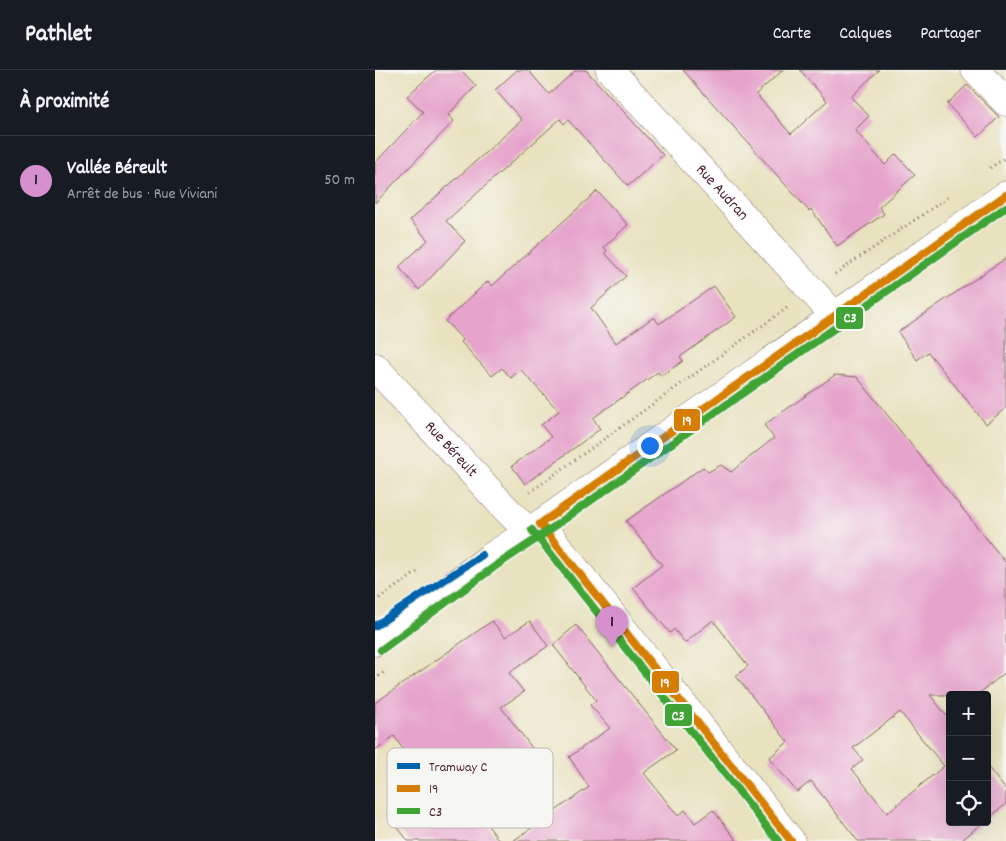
<!DOCTYPE html>
<html lang="fr">
<head>
<meta charset="utf-8">
<style>
  body { margin:0; font-family:Dekko,sans-serif; background:#20242c; color:#f1f3f6 }
  .controls { position:absolute; right:15px; bottom:15px; display:grid; overflow:hidden; border-radius:5px; box-shadow:0 5px 20px #0002 }
  .controls button { width:45px; height:45px; display:grid; place-items:center; padding:0; border:0; border-bottom:1px solid #363941; background:#171b24; color:#f1f3f6; font:25px sans-serif }
  .you { position:absolute; left:274px; top:375px; width:18px; height:18px; margin:-12px; border:4px solid #fff; border-radius:50%; background:#1a73e8; box-shadow:0 0 0 8px #1a73e833 }
  .badge { display:grid; place-items:center; width:32px; height:32px; border-radius:50%; background:#d690ce; color:#111; font-size:16px; font-weight:700 }
  .pin { position:absolute; translate:-50% -41px; filter:drop-shadow(0 1px 2px #0008) }
  .pin::after { content:''; position:absolute; top:26px; width:18px; height:15px; background:inherit; clip-path:polygon(0 0,100% 0,50% 100%) }
  .list { margin:0; padding:0; list-style:none }
  h2 { display:flex; justify-content:space-between; align-items:center; height:65px; margin:0; padding:0 20px; font-size:21px }
  h2 small { font-size:16px; font-weight:400; color:#9ea1a6 }
  .list li { display:grid; grid-template-columns:32px 1fr auto; gap:15px; align-items:center; box-sizing:border-box; height:90px; padding:0 20px; border-top:1px solid #363941 }
  .list b { display:block; font-size:19px; white-space:nowrap }
  .list p { margin:0; font-size:16px; white-space:nowrap; color:#9ea1a6 }
  .list em { font-size:16px; font-style:normal; color:#9ea1a6 }
  .icon { flex:none; width:28px; height:28px; fill:none; stroke:currentColor; stroke-width:2; stroke-linecap:round; stroke-linejoin:round }
  .map { position:relative; flex:none; width:631px; height:771px; overflow:hidden }
  header { display:flex; align-items:center; gap:30px; box-sizing:border-box; height:70px; padding:0 25px; background:#171b24; border-bottom:1px solid #363941 }
  header strong { font-size:24px }
  nav { display:flex; gap:28px; margin-inline-start:auto; font-size:18px }
  main { display:flex }
  aside { flex:1; background:#171b24 }
  .map>svg:first-child { display:block }
  .building { fill:#e6a4cc; fill-rule:evenodd }
  .lines { fill:none; stroke-linecap:round; stroke-linejoin:round }
  .minor-casing { stroke:#82635f; stroke-width:29 }
  .path { stroke:#82635f; stroke-width:3; stroke-dasharray:1 4; stroke-linecap:butt }
  .minor { stroke:#fff; stroke-width:28 }
  .bus-1-casing { stroke:#f6f6f2; stroke-width:11 }
  .bus-2-casing { stroke:#f6f6f2; stroke-width:11 }
  .bus-1 { stroke:#d67e04; stroke-width:8 }
  .bus-2 { stroke:#3fa435; stroke-width:8 }
  .tram-1-casing { stroke:#f6f6f2; stroke-width:11 }
  .tram-1 { stroke:#0064ac; stroke-width:8 }
  .labels { text-anchor:middle; dominant-baseline:central; stroke-width:4; stroke-linejoin:round; paint-order:stroke }
  .street-label { font-size:16px; fill:#4a1f2b; stroke:#f6f6f2 }
  .key { fill:#f6f6f2; stroke:#c2b6b6; stroke-width:1 }
  .key-label { font-size:14px; fill:#4a1f2b }
  .line-badge { stroke:#f6f6f2; stroke-width:2 }
  .badge-label { font-size:14px; text-anchor:middle; font-weight:bold; fill:#fff }
</style>
</head>
<body>
<header>
<strong>Pathlet</strong>
<nav><a>Carte</a><a>Calques</a><a>Partager</a></nav>
</header>
<main>
<aside>
<h2>À proximité<small></small></h2>
<ul class="list">
<li><span class="badge">1</span><div><b>Vallée Béreult</b><p>Arrêt de bus · Rue Viviani</p></div><em>50 m</em></li>
</ul>
</aside>
<div class="map">
<svg width="631" height="771" viewBox="0 0 631 771">
  <rect width="100%" height="100%" fill="#f6f6f2"/>
  <filter id="ink" filterUnits="userSpaceOnUse"><feTurbulence type="fractalNoise" baseFrequency=".02" numOctaves="2"/><feDisplacementMap in="SourceGraphic" scale="10" xChannelSelector="R" yChannelSelector="G"/><feConvolveMatrix kernelMatrix="1 2 1 2 8 2 1 2 1" color-interpolation-filters="sRGB"/></filter>
  <filter id="wash" filterUnits="userSpaceOnUse"><feTurbulence type="fractalNoise" baseFrequency=".0096" numOctaves="4" result="noise"/><feDisplacementMap in="SourceGraphic" scale="20" xChannelSelector="R" yChannelSelector="G"/><feGaussianBlur stdDeviation="1.12" result="paint"/><feColorMatrix in="noise" values="0 0 0 0 0 0 0 0 0 0 0 0 0 0 0 0 0 1.4 0 .05"/><feComposite in="paint" operator="in"/></filter>
  <g filter="url(#wash)">
    <rect width="100%" height="100%" fill="#e9e2bf"/>
    <g id="blocks">
      <!-- building -->
      <path class="building" d="M61,0H86L101,16L73,45L79,51L0,133V93L48,42L32,26Z
        M142,0H153L174,24L201,0H211L288,85L253,116L193,50L189,54L185,49L71,151L90,171L44,220L24,197L53,170L35,150L147,50L120,20Z
        M308,0H408L381,24L416,64L452,31L425,0H504L476,27L494,46L480,60L510,95L521,84L540,105L504,137L509,144L462,176L436,139L434,141Z
        M592,15L624,47L603,67L572,34Z
        M222,121L253,155L229,177L232,181L230,183L251,206L216,238L241,273L279,247L284,254L339,216L361,247L305,287L308,291L286,306L283,302L218,348L225,359L150,414L137,396L176,367L166,355L184,341L145,299L136,308L127,298L117,306L86,272L88,270L70,251L113,211L117,216Z
        M631,188V338L611,354L553,282L542,290L523,262Z
        M460,305L482,307L631,493V602L602,625H555L575,650V752H608L586,771H483L436,711L422,722L394,688L413,672L361,606L373,596L338,550L310,573L299,559L295,563L258,518L287,495L251,451L328,397L333,402L346,395L356,402L399,368L389,355ZM525,642L569,696L512,743L477,699L488,690L478,678Z
        M117,551L130,567L155,551L173,576L134,603L149,622L126,637L167,691L100,737L124,771H33L12,743L52,714L19,666L0,680V633Z
        M201,555L301,680L269,703L303,746L310,740L320,753L338,740L362,771H138L214,717L194,687L235,658L215,635L221,630L178,575Z
        M612,696L631,720V734L614,748H612Z"/>
    </g>
  </g>
  <g filter="url(#ink)">
    <use href="#blocks" fill-opacity="0" stroke="#82635f" stroke-width="1"/>
    <g class="lines">
      <!-- minor casing -->
      <g class="minor-casing">
        <g id="minor">
          <path id="s1" d="M235,0L460,246"/>
          <path d="M600,0L631,32"/>
          <path id="s2" d="M0,297L131,439L154,462"/>
          <path d="M165,454L416,771"/>
          <path d="M0,572L116,487L154,462L631,125"/>
        </g>
      </g>
      <!-- path -->
      <path class="path" d="M615,98L631,87
        M460,204L575,126
        M155,422L412,238
        M0,531L44,501
        M0,610L11,600"/>
      <!-- minor -->
      <use href="#minor" class="minor"/>
      <!-- bus-1 casing -->
      <g class="bus-1-casing">
        <path id="bus-1" d="M165,454L631,125
          M165,454L416,771"/>
      </g>
      <!-- bus-2 casing -->
      <g class="bus-2-casing">
        <path id="bus-2" d="M157,460L403,771
          M6,580L122,495L160,470L631,137"/>
      </g>
      <!-- bus-1 -->
      <use href="#bus-1" class="bus-1"/>
      <!-- bus-2 -->
      <use href="#bus-2" class="bus-2"/>
      <!-- tram-1 casing -->
      <g class="tram-1-casing">
        <path id="tram-1" d="M0,556L107,485"/>
      </g>
      <!-- tram-1 -->
      <use href="#tram-1" class="tram-1"/>
    </g>
  </g>
  <g class="labels">
    <!-- street labels -->
    <g class="street-label">
      <text stroke="none"><textPath href="#s1" startOffset="166">Rue Audran</textPath></text>
      <text stroke="none"><textPath href="#s2" startOffset="112">Rue Béreult</textPath></text>
    </g>
  </g>
  <!-- legend -->
  <rect x="12" y="678" width="166" height="80" rx="8" class="key"/>
  <rect x="22" y="693" width="23" height="6" fill="#0064ac"/>
  <rect x="22" y="715" width="23" height="7" fill="#d67e04"/>
  <rect x="22" y="738" width="23" height="6" fill="#3fa435"/>
  <g class="key-label">
    <text x="54" y="701">Tramway C</text>
    <text x="54" y="723">19</text>
    <text x="54" y="746">C3</text>
  </g>
  <g class="line-badge">
    <rect x="460" y="236" width="29" height="24" rx="5" fill="#3fa435"/>
    <rect x="298" y="338" width="28" height="24" rx="5" fill="#d67e04"/>
    <rect x="276" y="600" width="29" height="24" rx="5" fill="#d67e04"/>
    <rect x="289" y="633" width="29" height="24" rx="5" fill="#3fa435"/>
  </g>
  <g class="badge-label">
    <text x="475" y="252">C3</text>
    <text x="312" y="355">19</text>
    <text x="290" y="617">19</text>
    <text x="303" y="650">C3</text>
  </g>
</svg>
<div class="controls">
<button>+</button>
<button>−</button>
<button><svg class="icon" aria-label="locate" viewBox="0 0 24 24"><circle cx="12" cy="12" r="6"/><path d="M12 2v4M12 18v4M2 12h4M18 12h4"/></svg></button>
</div>
<div class="you"></div>
<div class="pin badge" style="left:237px;top:577px">1</div>
</div>
</main>
</body>
</html>
